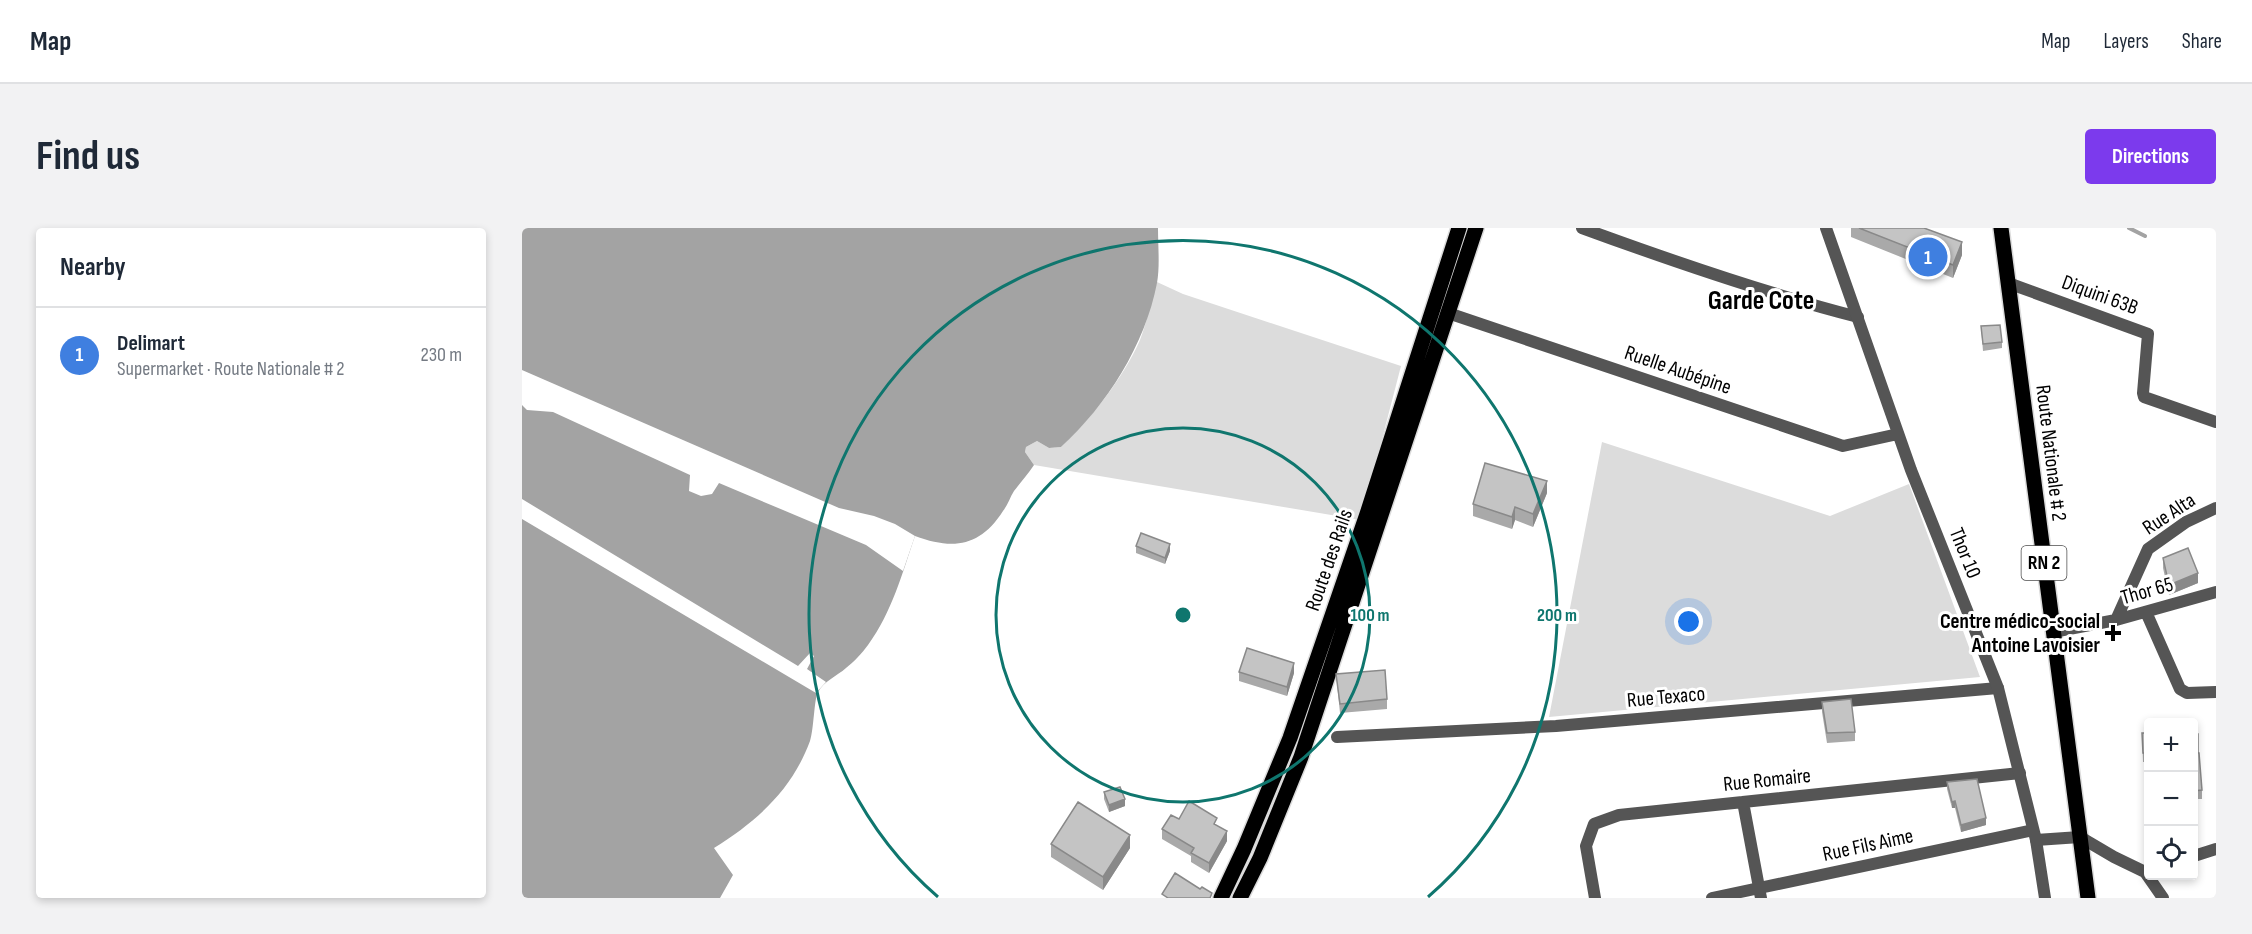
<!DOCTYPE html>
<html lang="en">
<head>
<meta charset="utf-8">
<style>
  body { margin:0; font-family:"Sofia Sans Condensed",sans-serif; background:#f2f2f3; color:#1f2937 }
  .controls { position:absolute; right:18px; bottom:18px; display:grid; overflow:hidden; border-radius:6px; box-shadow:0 3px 9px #0003 }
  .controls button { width:54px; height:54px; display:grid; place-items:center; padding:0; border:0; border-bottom:2px solid #e0e1e3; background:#fff; color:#1f2937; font:30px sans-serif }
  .you { position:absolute; left:1167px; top:394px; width:21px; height:21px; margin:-15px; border:4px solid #fff; border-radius:50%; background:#1a73e8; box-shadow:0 0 0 9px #1a73e833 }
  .badge { display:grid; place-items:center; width:39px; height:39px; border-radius:50%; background:#7c3aed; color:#fff; font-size:20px; font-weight:700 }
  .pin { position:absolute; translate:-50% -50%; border:3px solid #fff; box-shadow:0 2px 6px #0006 }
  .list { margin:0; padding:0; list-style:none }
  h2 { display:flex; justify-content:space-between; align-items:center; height:78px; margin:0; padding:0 24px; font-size:26px }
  h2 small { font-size:20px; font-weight:400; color:#747a83 }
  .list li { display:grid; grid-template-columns:39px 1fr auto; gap:18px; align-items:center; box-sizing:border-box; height:96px; padding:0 24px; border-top:2px solid #e0e1e3 }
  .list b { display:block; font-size:22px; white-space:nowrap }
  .list p { margin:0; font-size:20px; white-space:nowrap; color:#747a83 }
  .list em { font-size:20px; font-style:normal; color:#747a83 }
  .icon { flex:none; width:33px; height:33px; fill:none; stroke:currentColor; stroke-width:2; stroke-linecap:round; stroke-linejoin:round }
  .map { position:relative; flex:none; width:1694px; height:670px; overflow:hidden; border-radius:6px }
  header { display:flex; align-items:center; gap:36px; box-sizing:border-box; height:84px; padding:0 30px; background:#fff; border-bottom:2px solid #e0e1e3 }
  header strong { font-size:28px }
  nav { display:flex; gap:33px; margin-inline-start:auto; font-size:21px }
  .intro { display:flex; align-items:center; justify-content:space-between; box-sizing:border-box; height:144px; padding:0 36px }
  h1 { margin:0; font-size:42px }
  .button { padding:15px 27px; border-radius:6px; background:#7c3aed; color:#fff; font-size:21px; font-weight:700 }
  main { display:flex; gap:36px; padding:0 36px }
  aside { flex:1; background:#fff; border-radius:6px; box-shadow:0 3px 9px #0003 }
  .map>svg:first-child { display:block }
  .green { fill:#dcdcdc }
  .water { fill:#a3a3a3 }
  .pier { fill:#fff }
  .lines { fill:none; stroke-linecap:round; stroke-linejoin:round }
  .stream { stroke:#a3a3a3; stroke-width:4 }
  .primary-casing { stroke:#dbdbdb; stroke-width:18 }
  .minor { stroke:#555; stroke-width:12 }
  .tertiary { stroke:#555; stroke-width:12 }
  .primary { stroke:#000; stroke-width:15 }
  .wall { fill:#a9a9a9 }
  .shaded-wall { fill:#898989 }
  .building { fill:#c4c4c4; stroke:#898989; stroke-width:1.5 }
  .ring { fill:none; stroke:#0f766e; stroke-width:3 }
  .poi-dot { fill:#000; stroke:#fff; stroke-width:2 }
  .labels { text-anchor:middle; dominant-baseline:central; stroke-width:6; stroke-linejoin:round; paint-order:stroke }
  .shield { fill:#fff; stroke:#4c4c4c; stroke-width:1.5 }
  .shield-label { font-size:20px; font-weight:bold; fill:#000 }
  .street-label { font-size:21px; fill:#000; stroke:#fff }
  .poi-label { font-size:21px; font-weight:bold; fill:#000; stroke:#fff; text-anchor:end }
  .district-label { font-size:27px; font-weight:bold; fill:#000; stroke:#fff }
  .centre { fill:#0f766e; stroke:#fff; stroke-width:3 }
  .ring-label { font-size:18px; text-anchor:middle; font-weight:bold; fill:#0f766e; stroke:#fff; stroke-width:6; stroke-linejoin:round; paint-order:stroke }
</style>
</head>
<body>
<header>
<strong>Map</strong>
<nav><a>Map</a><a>Layers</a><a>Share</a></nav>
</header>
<div class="intro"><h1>Find us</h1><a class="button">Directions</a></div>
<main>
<aside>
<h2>Nearby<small></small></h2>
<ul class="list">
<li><span class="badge" style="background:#3f7fe0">1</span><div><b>Delimart</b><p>Supermarket · Route Nationale # 2</p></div><em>230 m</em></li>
</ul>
</aside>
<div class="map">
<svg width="1694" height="670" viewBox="0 0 1694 670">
  <rect width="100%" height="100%" fill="#fff"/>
  <!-- green -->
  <path class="green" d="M635,54L661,66L879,138L839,292L512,237L503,224L504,219L515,213L527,220L539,219C568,192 602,149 618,112C625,94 629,73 635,54Z
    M1080,214L1308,288L1387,256L1458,449L1027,489Z"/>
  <!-- water -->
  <path class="water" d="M0,0H636C636,18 638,38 635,55C623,117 585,177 539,219L527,220L515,213L504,219L503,224L512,237C506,246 499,254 492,263C488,269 486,277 481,283C458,319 431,322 393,308C380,346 370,384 346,417C340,425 332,434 324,440C315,448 302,453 296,464C292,471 292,501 288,513C270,562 235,593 192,620L211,647L198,670H0Z"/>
  <!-- pier -->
  <path class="pier" d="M0,142L317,280L352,288L373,296L393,308L381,343L344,317L197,255L190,266L179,268L167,263L168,247L31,184L5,182L0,177Z
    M0,271L276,438L288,425L292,428L285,441L304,454L294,465L0,291Z"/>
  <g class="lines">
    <!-- stream -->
    <path class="stream" d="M1607,0L1623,8"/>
    <!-- primary casing -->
    <g class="primary-casing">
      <path id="primary" d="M1479,0L1566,670
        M699,670L722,621L768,510L845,286L937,0
        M718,670L738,630L779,529L954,0"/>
    </g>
    <!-- minor -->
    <path class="minor" d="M1060,0C1150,33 1242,65 1336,89
      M1486,55L1626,106L1621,165L1622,169L1694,194
      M1624,384L1658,461L1665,465L1694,464
      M1594,392L1626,321L1664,294L1694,280
      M1531,404L1594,392L1694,364
      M815,509L1034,498L1476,460
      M1221,574L1239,670
      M1514,612L1523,670
      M1672,628L1694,621
      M1073,670L1064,618L1072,596L1097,587L1498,545
      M1190,670L1511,602"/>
    <!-- tertiary -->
    <path class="tertiary" d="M1304,0L1389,242L1476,460L1514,612L1558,609L1592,629L1623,644L1641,670
      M926,85L1321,218L1376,206"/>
    <!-- primary -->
    <use href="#primary" class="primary"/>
  </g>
  <!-- wall -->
  <path class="wall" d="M1329,0H1402L1440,27L1431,50L1329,9Z
    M1459,98L1480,114V120L1461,123Z
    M1025,265L1011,299L993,292L990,301L951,288V276Z
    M614,318L648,323L643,336L614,325Z
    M1641,330L1676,355L1647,367L1641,340Z
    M717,444L772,445L765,468L717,453Z
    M814,446L865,471V481L818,485Z
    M1300,474L1333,504V513L1305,515L1300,484Z
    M1620,505H1626V534H1621Z
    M1671,506L1676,525L1680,562V571H1671Z
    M1425,554L1464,597L1439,604L1433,580H1430L1425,561Z
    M582,564L603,578L587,584L582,571Z
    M657,591L695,597L705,613L687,645L669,634V628L640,611V601Z
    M529,616L608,620L581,662L529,629Z"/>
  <!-- shaded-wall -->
  <path class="shaded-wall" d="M1440,14V27L1431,50V37Z
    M1025,253V265L1011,299V286Z
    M993,279V292L990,301V289Z
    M648,316V323L643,336V330Z
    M1676,345V355L1647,367V357Z
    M772,435V445L765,468V459Z
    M603,571V578L587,584V577Z
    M1433,573V580H1430V574Z
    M1464,590V597L1439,604V597Z
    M705,603V613L687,645V635Z
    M608,607V620L581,662V649Z"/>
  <!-- building -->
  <path class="building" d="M1337,0H1402L1440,14L1431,37Z
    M1478,97L1480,114L1461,116L1459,98Z
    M963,235L1025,253L1011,286L993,279L990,289L951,276Z
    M619,305L648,316L643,330L614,318Z
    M1666,320L1676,345L1647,357L1641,330Z
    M725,420L772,435L765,459L717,444Z
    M863,442L865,471L818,476L814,446Z
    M1329,471L1333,504L1305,505L1300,474Z
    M1620,505H1626V525H1621Z
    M1671,506H1676V525H1677L1680,562L1671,563Z
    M1455,551L1464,590L1439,597L1433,573L1430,574L1425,554Z
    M598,559L603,571L587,577L582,564Z
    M667,573L695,590L692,596L705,603L687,635L669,625L672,620L640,601L649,587L657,591Z
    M556,574L608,607L581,649L529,616Z
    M653,645L678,661L680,659L690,665L688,670H646L640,666Z"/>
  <!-- distance rings -->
  <g class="ring">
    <circle cx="661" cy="387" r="187"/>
    <path d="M416 669A374 374 0 1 1 906 669"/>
  </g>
  <!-- markers -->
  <path class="poi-dot" d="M1588 396h6v6h6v6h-6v6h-6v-6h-6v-6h6z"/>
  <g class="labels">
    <!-- shield labels -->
    <rect class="shield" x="1499.5" y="318" width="45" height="34" rx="4.5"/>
    <g class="shield-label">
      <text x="1522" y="335">RN 2</text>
    </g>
    <!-- street labels -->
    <g class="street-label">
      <text transform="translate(1578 67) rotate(20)">Diquini 63B</text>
      <text transform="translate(1156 142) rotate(19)">Ruelle Aubépine</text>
      <text transform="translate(1529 225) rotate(83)">Route Nationale # 2</text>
      <text transform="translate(1647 286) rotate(-33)">Rue Alta</text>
      <text transform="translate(1443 325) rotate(68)">Thor 10</text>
      <text transform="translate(807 332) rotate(-71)">Route des Rails</text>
      <text transform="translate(1625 363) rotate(-16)">Thor 65</text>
      <text transform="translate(1144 469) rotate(-5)">Rue Texaco</text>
      <text transform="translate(1245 552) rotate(-6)">Rue Romaire</text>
      <text transform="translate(1346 617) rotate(-12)">Rue Fils Aime</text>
    </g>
    <!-- poi labels -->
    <g class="poi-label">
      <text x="1578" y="393">Centre médico-social<tspan x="1578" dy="24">Antoine Lavoisier</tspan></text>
    </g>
    <!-- district labels -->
    <g class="district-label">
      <text x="1239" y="73">Garde Cote</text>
    </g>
  </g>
  <circle cx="661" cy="387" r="9" class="centre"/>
  <g class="ring-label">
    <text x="848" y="393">100 m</text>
    <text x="1035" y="393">200 m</text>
  </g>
</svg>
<div class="controls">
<button>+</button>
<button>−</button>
<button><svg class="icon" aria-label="locate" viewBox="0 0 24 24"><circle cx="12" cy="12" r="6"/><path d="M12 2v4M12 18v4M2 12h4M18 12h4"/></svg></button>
</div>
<div class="you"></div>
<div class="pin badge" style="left:1406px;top:29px;background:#3f7fe0">1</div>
</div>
</main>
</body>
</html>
